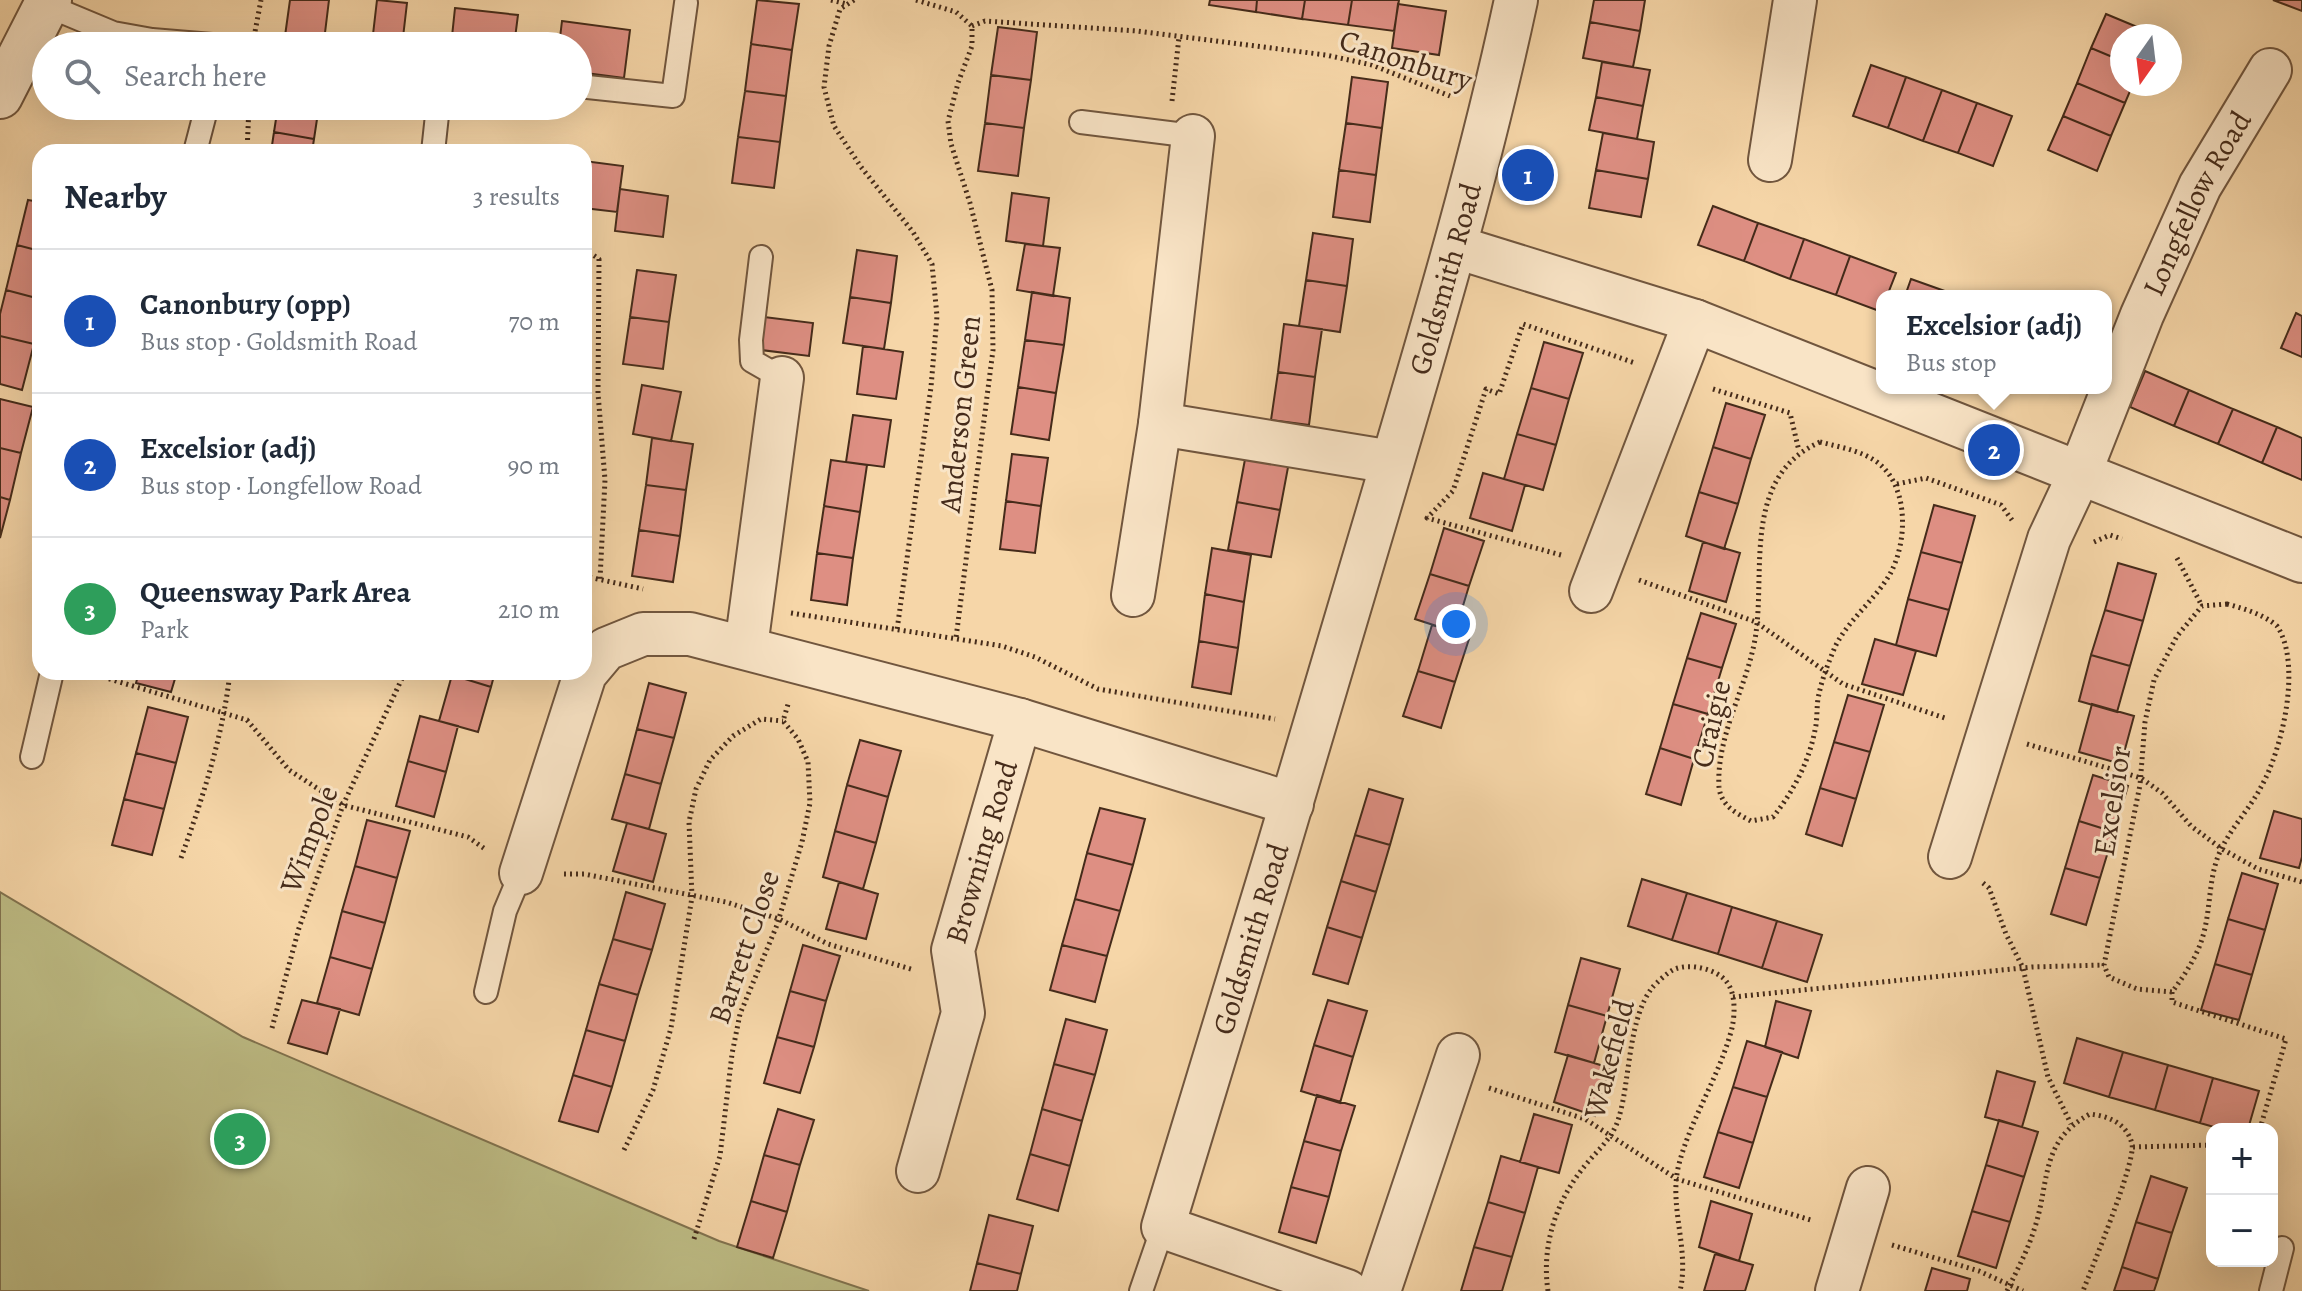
<!DOCTYPE html>
<html lang="en">
<head>
<meta charset="utf-8">
<style>
  body { margin:0; font-family:Alegreya,serif; background:#f2f2f3; color:#1f2937 }
  .controls { position:absolute; right:24px; bottom:24px; display:grid; overflow:hidden; border-radius:16px; box-shadow:0 8px 32px #0002 }
  .controls button { width:72px; height:72px; display:grid; place-items:center; padding:0; border:0; border-bottom:2px solid #e0e1e3; background:#fff; color:#1f2937; font:40px sans-serif }
  .compass { position:absolute; left:2110px; top:24px; width:72px; height:72px; border-radius:50%; background:#fff; box-shadow:0 8px 32px #0002; rotate:194deg }
  .you { position:absolute; left:1456px; top:624px; width:28px; height:28px; margin:-20px; border:6px solid #fff; border-radius:50%; background:#1a73e8; box-shadow:0 0 0 12px #1a73e833 }
  .badge { display:grid; place-items:center; width:52px; height:52px; border-radius:50%; background:#db2777; color:#fff; font-size:26px; font-weight:700 }
  .pin { position:absolute; translate:-50% -50%; border:4px solid #fff; box-shadow:0 2px 8px #0006 }
  .popup { position:absolute; left:1876px; top:290px; width:236px; height:104px; box-sizing:border-box; display:grid; place-content:center; border-radius:16px; background:#fff; filter:drop-shadow(0 2px 6px #0005); font-size:26px; white-space:nowrap; color:#747a83 }
  .popup b { font-size:30px; color:#1f2937 }
  .popup::after { content:''; position:absolute; left:50%; top:100%; margin-left:-16px; border:16px solid transparent; border-top-color:#fff }
  .list { margin:0; padding:0; list-style:none }
  h2 { display:flex; justify-content:space-between; align-items:center; height:104px; margin:0; padding:0 32px; font-size:34px }
  h2 small { font-size:26px; font-weight:400; color:#747a83 }
  .list li { display:grid; grid-template-columns:52px 1fr auto; gap:24px; align-items:center; box-sizing:border-box; height:144px; padding:0 32px; border-top:2px solid #e0e1e3 }
  .list b { display:block; font-size:30px; white-space:nowrap }
  .list p { margin:0; font-size:26px; white-space:nowrap; color:#747a83 }
  .list em { font-size:26px; font-style:normal; color:#747a83 }
  .icon { flex:none; width:44px; height:44px; fill:none; stroke:currentColor; stroke-width:2; stroke-linecap:round; stroke-linejoin:round }
  .map { position:relative; flex:none; width:2302px; height:1291px; overflow:hidden }
  .search { position:absolute; background:#fff; box-shadow:0 8px 32px #0002; left:32px; top:32px; width:560px; height:88px; display:flex; align-items:center; gap:20px; box-sizing:border-box; padding:0 28px; border-radius:44px; color:#747a83; font-size:30px }
  .panel { position:absolute; background:#fff; box-shadow:0 8px 32px #0002; left:32px; top:144px; width:560px; height:536px; border-radius:24px }
  .map>svg:first-child { display:block }
  .green { fill:#bebd86; stroke:#827450; stroke-width:2 }
  .building { fill:#de8f83; stroke:#452b1a; stroke-width:2 }
  .lines { fill:none; stroke-linecap:round; stroke-linejoin:round }
  .service-casing { stroke:#71563e; stroke-width:26 }
  .minor-casing { stroke:#71563e; stroke-width:46 }
  .tertiary-casing { stroke:#71563e; stroke-width:48 }
  .path { stroke:#452b1a; stroke-width:5; stroke-dasharray:2 4; stroke-linecap:butt }
  .service { stroke:#f9e4c6; stroke-width:22 }
  .minor { stroke:#f9e4c6; stroke-width:42 }
  .tertiary { stroke:#f9e4c6; stroke-width:44 }
  .labels { text-anchor:middle; dominant-baseline:central; stroke-width:6; stroke-linejoin:round; paint-order:stroke }
  .street-label { font-size:30px; fill:#452b1a; stroke:#f9e4c6 }
</style>
</head>
<body>
<div class="map">
<svg width="2302" height="1291" viewBox="0 0 2302 1291">
  <rect width="100%" height="100%" fill="#f6d6a8"/>
  <filter id="stains"><feTurbulence type="fractalNoise" baseFrequency=".0025" numOctaves="4"/><feColorMatrix values="0 0 0 0 .2 0 0 0 0 .09 0 0 0 0 .02 0 0 0 .5 -.17"/></filter>
  <radialGradient id="worn" r=".72"><stop offset=".6" stop-color="#630" stop-opacity="0"/><stop offset="1" stop-color="#630" stop-opacity=".3"/></radialGradient>
  <!-- green -->
  <path class="green" d="M0,892L243,1037L719,1241L869,1291H0Z"/>
  <!-- building -->
  <path class="building" d="M290,0H329L324,41L285,36Z
    M377,0L407,3L402,46L372,43Z
    M757,0L799,4L792,50L751,44Z
    M1210,0H1257L1256,12L1209,5Z
    M1257,0H1305L1302,19L1256,12Z
    M1305,0H1352L1348,25L1302,19Z
    M1352,0H1399L1394,31L1348,25Z
    M1594,0H1645L1640,31L1590,22Z
    M2273,0H2302V11Z
    M1398,4L1446,11L1439,55L1392,48Z
    M455,8L518,15L514,46H451Z
    M2106,14L2154,34V36H2122V61L2091,48Z
    M562,21L630,30L624,78L578,72V46H559Z
    M1590,22L1640,31L1633,67L1583,58Z
    M998,27L1037,32L1031,80L991,75Z
    M751,44L792,50L786,96L745,91Z
    M2091,48L2122,61V84H2133L2125,103L2077,83Z
    M1602,62L1650,70L1643,106L1596,97Z
    M1871,65L1906,77L1888,128L1853,116Z
    M991,75L1031,80L1024,128L985,123Z
    M1352,77L1388,82L1382,128L1346,123Z
    M1906,77L1942,90L1923,141L1888,128Z
    M2077,83L2125,103L2111,136L2063,116Z
    M1942,90L1977,103L1958,153L1923,141Z
    M745,91L786,96L780,142L738,137Z
    M1596,97L1643,106L1637,139L1589,130Z
    M1977,103L2012,116L1993,166L1958,153Z
    M278,106H319L314,139L274,132Z
    M2063,116L2111,136L2097,171L2048,150Z
    M985,123L1024,128L1018,176L978,171Z
    M1346,123L1382,128L1376,175L1339,170Z
    M274,132L314,139L312,152H271Z
    M1603,133L1654,142L1648,179L1596,170Z
    M738,137L780,142L774,188L732,183Z
    M584,161L623,166L617,212L584,208Z
    M1339,170L1376,175L1370,222L1333,217Z
    M1596,170L1648,179L1641,217L1589,208Z
    M620,189L668,196L663,237L615,231Z
    M1012,193L1049,198L1043,246L1006,241Z
    M28,200L40,202V251L17,245Z
    M1713,206L1758,223L1744,261L1698,245Z
    M1758,223L1804,239L1790,279L1744,261Z
    M1313,233L1353,239L1347,286L1306,280Z
    M1804,239L1850,256L1836,295L1790,279Z
    M1025,244L1060,248L1053,296L1017,290Z
    M17,245L40,251V299L6,290Z
    M857,250L897,256L891,303L850,297Z
    M1850,256L1896,273L1887,296H1882V312L1836,295Z
    M637,270L676,275L669,322L630,317Z
    M1911,279L1956,295V296H1905Z
    M1306,280L1347,286L1340,332L1299,326Z
    M6,290L40,299V319L34,344L0,336V314Z
    M1032,292L1070,298L1064,345L1025,340Z
    M850,297L891,303L884,349L843,343Z
    M2296,313L2302,316V357L2281,348Z
    M630,317L669,322L663,369L623,364Z
    M764,317L813,323L809,356L761,350Z
    M1284,324L1322,329L1315,377L1278,372Z
    M0,336L34,344L22,390L0,384Z
    M1025,340L1064,345L1056,393L1018,387Z
    M1544,342L1583,353L1569,399L1531,388Z
    M863,346L903,352L896,399L857,394Z
    M2145,371L2189,390L2174,426L2130,407Z
    M1278,372L1315,377L1309,425L1271,420Z
    M642,385L681,392L671,441L633,434Z
    M1018,387L1056,393L1049,440L1011,434Z
    M1531,388L1569,399L1556,445L1517,434Z
    M2189,390L2233,409L2218,444L2174,426Z
    M0,399L33,407L21,453L0,448Z
    M1726,403L1765,415L1751,459L1713,447Z
    M2233,409L2277,427L2262,463L2218,444Z
    M853,415L891,420L884,467L846,462Z
    M2277,427L2302,438V480L2262,463Z
    M1517,434L1556,445L1543,490L1504,479Z
    M652,438L693,444L686,490L646,485Z
    M1713,447L1751,459L1738,504L1699,492Z
    M0,448L21,453L10,500L0,497Z
    M1012,454L1048,458L1041,506L1006,501Z
    M1246,454L1289,462L1280,510L1237,502Z
    M831,460L867,465L860,512L824,506Z
    M1483,473L1525,485L1512,531L1470,518Z
    M646,485L686,490L680,536L639,530Z
    M1699,492L1738,504L1724,549L1686,536Z
    M0,497L10,500L0,538Z
    M1006,501L1041,506L1035,553L1000,549Z
    M1237,502L1280,510L1271,557L1228,550Z
    M1934,505L1975,516L1962,563L1921,552Z
    M824,506L860,512L853,558L817,553Z
    M1444,528L1484,541L1469,586L1430,574Z
    M639,530L680,536L673,582L632,576Z
    M1703,542L1740,553L1726,602L1689,591Z
    M1212,548L1251,555L1244,602L1205,594Z
    M1921,552L1962,563L1949,610L1908,599Z
    M817,553L853,558L847,605L811,600Z
    M2118,563L2156,574L2143,621L2105,610Z
    M1430,574L1469,586L1455,632L1415,619Z
    M1205,594L1244,602L1238,648L1199,641Z
    M1908,599L1949,610L1936,656L1896,645Z
    M2105,610L2143,621L2130,666L2091,655Z
    M1701,613L1736,624L1722,668L1687,658Z
    M1432,625L1470,636L1455,682L1418,671Z
    M1875,639L1916,651L1903,695L1862,684Z
    M1199,641L1238,648L1231,694L1192,687Z
    M2091,655L2130,666L2117,712L2079,701Z
    M1687,658L1722,668L1708,714L1673,704Z
    M1418,671L1455,682L1441,728L1403,716Z
    M139,672H177L171,692L136,683Z
    M453,672H495L491,687L452,675Z
    M452,675L491,687L478,732L439,721Z
    M649,683L686,693L674,738L637,729Z
    M1848,695L1884,705L1870,752L1834,742Z
    M1673,704L1708,714L1694,759L1660,748Z
    M2092,704L2134,716L2121,764L2079,752Z
    M148,707L188,717L176,763L136,753Z
    M420,716L458,726L446,772L408,761Z
    M637,729L674,738L661,784L625,774Z
    M860,740L901,751L888,797L847,785Z
    M1834,742L1870,752L1856,799L1820,788Z
    M1660,748L1694,759L1681,805L1646,794Z
    M136,753L176,763L164,809L124,799Z
    M408,761L446,772L434,817L396,806Z
    M625,774L661,784L649,829L612,819Z
    M2093,775L2128,786L2114,832L2079,821Z
    M847,785L888,797L876,843L835,831Z
    M1820,788L1856,799L1842,846L1806,834Z
    M1369,789L1403,799L1390,845L1355,835Z
    M124,799L164,809L152,855L112,845Z
    M1100,808L1145,819L1133,865L1087,853Z
    M2274,811L2302,819V857L2299,868L2260,858Z
    M367,820L410,831L397,878L355,866Z
    M2079,821L2114,832L2100,878L2065,868Z
    M627,823L666,834L653,882L613,871Z
    M835,831L876,843L863,889L823,877Z
    M1355,835L1390,845L1376,892L1341,881Z
    M1087,853L1133,865L1120,911L1075,899Z
    M355,866L397,878L385,923L342,911Z
    M2065,868L2100,878L2086,925L2051,914Z
    M2242,873L2278,884L2265,930L2228,919Z
    M1642,879L1687,893L1672,940L1628,926Z
    M1341,881L1376,892L1362,938L1327,927Z
    M839,882L878,894L866,939L826,929Z
    M626,892L665,904L652,950L613,939Z
    M1687,893L1732,907L1718,954L1672,940Z
    M1075,899L1120,911L1107,956L1062,945Z
    M1732,907L1777,921L1762,968L1718,954Z
    M342,911L385,923L372,969L330,957Z
    M2228,919L2265,930L2252,975L2215,964Z
    M1777,921L1822,935L1807,982L1762,968Z
    M1327,927L1362,938L1348,984L1313,974Z
    M613,939L652,950L638,995L599,984Z
    M803,945L840,956L826,1001L790,991Z
    M1062,945L1107,956L1095,1002L1050,990Z
    M330,957L372,969L359,1015L317,1003Z
    M1581,958L1620,969L1607,1016L1568,1005Z
    M2215,964L2252,975L2239,1020L2201,1010Z
    M599,984L638,995L625,1041L586,1030Z
    M790,991L826,1001L814,1047L777,1037Z
    M302,1000L340,1009L327,1054L288,1043Z
    M1328,1000L1367,1011L1353,1057L1314,1045Z
    M1776,1001L1811,1011L1798,1058L1765,1047Z
    M1568,1005L1607,1016L1594,1063L1555,1052Z
    M1066,1019L1107,1030L1095,1075L1054,1064Z
    M586,1030L625,1041L612,1087L573,1075Z
    M777,1037L814,1047L800,1093L764,1083Z
    M2077,1038L2123,1052L2109,1097L2064,1083Z
    M1747,1041L1782,1052L1767,1097L1733,1087Z
    M1314,1045L1353,1057L1340,1103L1301,1091Z
    M2123,1052L2168,1065L2155,1110L2109,1097Z
    M1568,1055L1610,1068L1595,1116L1554,1102Z
    M1054,1064L1095,1075L1082,1121L1042,1109Z
    M2168,1065L2213,1078L2200,1123L2155,1110Z
    M1997,1071L2035,1082L2022,1127L1985,1117Z
    M573,1075L612,1087L598,1132L559,1121Z
    M2213,1078L2259,1091L2248,1129H2221L2200,1123Z
    M1733,1087L1767,1097L1753,1143L1718,1132Z
    M1317,1095L1355,1106L1341,1151L1304,1141Z
    M778,1109L814,1120L800,1165L764,1155Z
    M1042,1109L1082,1121L1070,1166L1030,1154Z
    M1534,1114L1572,1125L1559,1173L1520,1162Z
    M1999,1120L2038,1132L2024,1177L1986,1165Z
    M1718,1132L1753,1143L1739,1188L1704,1177Z
    M1304,1141L1341,1151L1329,1197L1291,1187Z
    M1030,1154L1070,1166L1058,1211L1017,1199Z
    M764,1155L800,1165L787,1212L751,1201Z
    M1501,1156L1538,1167L1525,1213L1488,1202Z
    M1986,1165L2024,1177L2010,1222L1972,1211Z
    M2151,1176L2187,1188L2172,1233L2136,1222Z
    M1291,1187L1329,1197L1316,1243L1279,1232Z
    M751,1201L787,1212L773,1258L737,1247Z
    M1711,1201L1752,1214L1739,1261L1699,1247Z
    M1488,1202L1525,1213L1512,1257L1474,1247Z
    M1972,1211L2010,1222L1996,1268L1958,1256Z
    M989,1215L1033,1226L1021,1274L977,1263Z
    M2136,1222L2172,1233L2158,1279L2122,1267Z
    M1474,1247L1512,1257L1502,1291H1461Z
    M1715,1254L1753,1265L1745,1291H1704Z
    M977,1263L1021,1274L1017,1291H970Z
    M2122,1267L2158,1279L2154,1291H2114Z
    M1932,1268L1970,1279L1967,1291H1925Z"/>
  <g class="lines">
    <!-- service casing -->
    <g class="service-casing">
      <path id="service" d="M46,5L113,33L152,40L224,46
        M578,86L673,96L686,3
        M1081,122L1193,136
        M195,152L207,106
        M433,152L438,106
        M761,257L751,340L752,361L782,378
        M32,757L52,672
        M486,992L505,911L521,873
        M1141,1291L1163,1227
        M2271,1291L2282,1248"/>
    </g>
    <!-- minor casing -->
    <g class="minor-casing">
      <g id="minor">
        <path d="M1770,160L1795,0"/>
        <path d="M1456,247L1695,321L2302,561"/>
        <path d="M1160,424L1392,462"/>
        <path d="M1591,591L1695,321"/>
        <path d="M1133,595L1160,424L1193,136"/>
        <path d="M746,647L782,378"/>
        <path id="s1" d="M1950,857L2049,539L2079,475L2142,315L2200,186L2270,70"/>
        <path d="M521,873L585,674L606,649L643,634H690L1020,720L1292,804"/>
        <path id="s2" d="M918,1171L963,1013L953,950L1020,720"/>
        <path id="s3" d="M1347,1291L1163,1227C1236,988 1309,748 1379,508C1429,338 1479,173 1516,0"/>
        <path d="M1379,1291L1458,1055"/>
        <path d="M1837,1291L1868,1188"/>
      </g>
    </g>
    <!-- tertiary casing -->
    <g class="tertiary-casing">
      <path id="tertiary" d="M0,96L49,0"/>
    </g>
    <!-- path -->
    <path class="path" d="M831,0L847,4
      M854,0L840,9L829,46L824,87L834,126L861,167L913,232L932,264L937,316L931,387L897,630
      M916,0L956,12L972,26V46L958,83L948,121L951,144L970,203L992,290L993,350L956,638
      M972,26L985,21L1137,31L1326,55L1372,65L1450,96
      M254,37L261,0
      M1172,101L1179,37
      M247,152L249,106
      M584,249L599,259L598,393L605,480L600,579
      M1713,389L1790,413L1799,451
      M1820,442C1839,447 1860,450 1877,462C1909,486 1908,541 1890,574C1875,600 1848,620 1835,647C1829,661 1822,679 1819,694C1816,705 1818,718 1815,730C1809,762 1793,792 1773,817L1751,821C1736,813 1721,806 1719,787C1716,734 1749,684 1756,633C1765,567 1743,476 1820,442Z
      M1897,484L1926,478L2001,505L2012,520
      M2094,542L2110,535L2122,539
      M1561,555L1427,518L1453,491L1486,389L1499,394L1523,324L1635,363
      M2177,558L2202,606
      M584,576L643,589
      M1639,580L1756,622L1843,684L1948,719
      M2227,604C2245,609 2263,614 2277,626C2302,663 2283,748 2261,787C2249,810 2229,830 2219,854C2208,880 2211,912 2202,939C2196,958 2184,976 2172,992L2137,989L2109,977L2104,965L2140,785L2145,722L2154,680L2177,636L2202,606Z
      M791,613L1002,646L1035,657L1098,689L1275,719
      M86,672L247,720L289,770L343,805L468,837L485,849
      M2027,744L2141,778L2162,793L2191,826L2222,849L2258,869L2302,882
      M181,858C203,797 223,736 230,672
      M564,874H584L726,902L779,919L828,944L914,970
      M1983,883L1989,888L2006,934L2023,968L2048,1077L2071,1124
      M2172,992V1002L2286,1039L2260,1129
      M1733,997L2032,967L2104,965
      M272,1028L299,928L343,805L405,672
      M1489,1088L1585,1119L1677,1179L1814,1221
      M2133,1147L2212,1145
      M624,1150L653,1090L671,1028L692,897L689,822L696,789L710,760L733,736L761,719L783,721
      M694,1239L720,1156L732,1054L740,1014L777,925L802,842L810,803L808,762L798,739L783,721L789,701
      M1892,1245L1979,1271L2023,1291
      M1548,1291C1541,1244 1557,1198 1588,1162C1600,1148 1614,1136 1619,1117C1630,1081 1628,1019 1652,988C1656,983 1669,971 1675,969C1690,963 1716,969 1726,981C1736,993 1735,1014 1732,1028C1720,1075 1691,1118 1679,1164C1668,1206 1690,1249 1680,1291
      M2007,1291C2017,1270 2028,1250 2035,1227C2050,1180 2040,1141 2090,1114C2108,1116 2127,1123 2132,1144C2136,1162 2092,1267 2083,1291"/>
    <!-- service -->
    <use href="#service" class="service"/>
    <!-- minor -->
    <use href="#minor" class="minor"/>
    <!-- tertiary -->
    <use href="#tertiary" class="tertiary"/>
  </g>
  <g class="labels">
    <!-- street labels -->
    <g class="street-label">
      <text transform="translate(1406 60) rotate(18)">Canonbury</text>
      <text stroke="none"><textPath href="#s1" startOffset="700">Longfellow Road</textPath></text>
      <text stroke="none"><textPath href="#s3" startOffset="1184">Goldsmith Road</textPath></text>
      <text transform="translate(960 414) rotate(-84)">Anderson Green</text>
      <text transform="translate(1711 724) rotate(-77)">Craigie</text>
      <text transform="translate(2112 801) rotate(-81)">Excelsior</text>
      <text transform="translate(309 839) rotate(-69)">Wimpole</text>
      <text stroke="none"><textPath href="#s2" startOffset="330">Browning Road</textPath></text>
      <text stroke="none"><textPath href="#s3" startOffset="496">Goldsmith Road</textPath></text>
      <text transform="translate(744 947) rotate(-71)">Barrett Close</text>
      <text transform="translate(1609 1059) rotate(-75)">Wakefield</text>
    </g>
  </g>
  <rect width="100%" height="100%" filter="url(#stains)"/>
  <rect width="100%" height="100%" fill="url(#worn)"/>
</svg>
<div class="controls">
<button>+</button>
<button>−</button>
</div>
<svg class="compass" viewBox="-18 -18 36 36"><path d="M0-13l5 13h-10z" fill="#e53935"/><path d="M0 13l5-13h-10z" fill="#747a83"/></svg>
<div class="you"></div>
<div class="pin badge" style="left:1528px;top:175px;background:#1a4fb4">1</div>
<div class="pin badge" style="left:1994px;top:450px;background:#1a4fb4">2</div>
<div class="popup"><b>Excelsior (adj)</b>Bus stop</div>
<div class="pin badge" style="left:240px;top:1139px;background:#2e9e5b">3</div>
<div class="search"><svg class="icon" aria-label="search" viewBox="0 0 24 24"><circle cx="10" cy="10" r="6"/><path d="M15 15l6 6"/></svg>Search here</div>
<section class="panel">
<h2>Nearby<small>3 results</small></h2>
<ul class="list">
<li><span class="badge" style="background:#1a4fb4">1</span><div><b>Canonbury (opp)</b><p>Bus stop · Goldsmith Road</p></div><em>70 m</em></li>
<li><span class="badge" style="background:#1a4fb4">2</span><div><b>Excelsior (adj)</b><p>Bus stop · Longfellow Road</p></div><em>90 m</em></li>
<li><span class="badge" style="background:#2e9e5b">3</span><div><b>Queensway Park Area</b><p>Park</p></div><em>210 m</em></li>
</ul>
</section>
</div>
</body>
</html>
